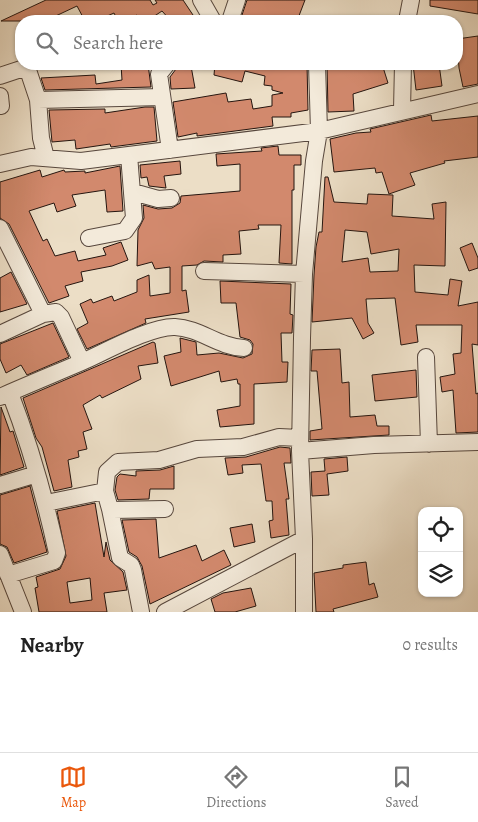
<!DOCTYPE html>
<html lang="en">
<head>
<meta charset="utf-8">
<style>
  body { margin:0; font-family:Alegreya,serif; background:#f6f6f6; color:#222 }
  .controls { position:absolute; right:15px; bottom:15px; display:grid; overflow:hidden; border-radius:10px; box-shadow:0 1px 4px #0004 }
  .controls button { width:45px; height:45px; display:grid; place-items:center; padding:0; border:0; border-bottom:1px solid #e0e0e0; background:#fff; color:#222; font:25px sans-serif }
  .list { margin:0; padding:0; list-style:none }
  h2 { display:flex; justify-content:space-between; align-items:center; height:65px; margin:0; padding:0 20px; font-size:21px }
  h2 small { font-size:16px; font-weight:400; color:#767676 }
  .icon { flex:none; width:28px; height:28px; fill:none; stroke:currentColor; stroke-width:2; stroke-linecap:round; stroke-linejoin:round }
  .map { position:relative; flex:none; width:478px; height:612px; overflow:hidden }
  .search { position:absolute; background:#fff; box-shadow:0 1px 4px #0004; left:15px; right:15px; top:15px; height:55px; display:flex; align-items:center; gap:12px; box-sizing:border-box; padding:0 18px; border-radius:20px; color:#767676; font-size:19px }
  .sheet { height:140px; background:#fff }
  nav { display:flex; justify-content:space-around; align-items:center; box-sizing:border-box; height:70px; border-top:1px solid #e0e0e0; background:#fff; font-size:14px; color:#767676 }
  nav a { display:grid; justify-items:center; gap:2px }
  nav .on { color:#ea580c }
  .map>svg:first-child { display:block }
  .building { fill:#d2896d; stroke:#25150f; fill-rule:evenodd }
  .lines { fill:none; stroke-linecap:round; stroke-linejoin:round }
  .minor-casing { stroke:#57473d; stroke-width:18 }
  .minor { stroke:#f3eada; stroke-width:16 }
</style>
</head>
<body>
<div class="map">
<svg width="478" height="612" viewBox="0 0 478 612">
  <rect width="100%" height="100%" fill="#ecdec6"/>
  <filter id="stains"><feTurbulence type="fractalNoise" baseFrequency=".004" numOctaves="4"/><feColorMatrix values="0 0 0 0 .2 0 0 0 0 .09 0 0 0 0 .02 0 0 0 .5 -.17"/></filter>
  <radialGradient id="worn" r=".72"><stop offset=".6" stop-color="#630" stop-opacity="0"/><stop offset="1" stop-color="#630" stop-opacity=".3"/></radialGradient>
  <!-- building -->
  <path class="building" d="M46,0H150L153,5L157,3L155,0H183L197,21H171L162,11L147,21H141L137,15L124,21H118L114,13L96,21H85L77,6L45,21H1Z
    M247,0H305L297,21H240Z
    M430,0H478V14L430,6Z
    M478,36V84L463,87L459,68L457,39Z
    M121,64H148L151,87L45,90L41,78L95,75L96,84L122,80Z
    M215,64H307L308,110L291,113V117H272L273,126L197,136V133L178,137L173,102L226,93L228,102L251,99L253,109L272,106V95L283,93L272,90V86L264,85L265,76L245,71L242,82L214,75Z
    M327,64H382L388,83L353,94L354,111L328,112Z
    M413,64H439L442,86L416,90Z
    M191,66L195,88L171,89L170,77L176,69Z
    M145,107H154L157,141L111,147L110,144L76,149L75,140L52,142L49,110L105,109V113Z
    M431,115L432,121L478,116V157L444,161L445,163L410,173L415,185L389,194L382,172L376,173L375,168L334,172L330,139L356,133L371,132L370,129Z
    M278,146L279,155H301V165H294V190H292V264L279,263L281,225H258L259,229L239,231L241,254L223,255V262L204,261L197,265L182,266V291L186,290L189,312L145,319L146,323L87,349L77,329L88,323L80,304L91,299L93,303L112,296L114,301L137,292V280L149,275L150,296L170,293V267L155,269L152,262L137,266L138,230L144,218L143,205L158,209L172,208L180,203L181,196L240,191V164L217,166L216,154L262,151L261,148Z
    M180,161L181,174L164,176L166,188L149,186L147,177L141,178L140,165Z
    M120,166L123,211L107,212L105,190L72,195L76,206L57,212L54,203L29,211L43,241L47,239L55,256L75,251L78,261L106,255L103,248L121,242L128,260L112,266L81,272L83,281L65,286L69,296L49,303L9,224L0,218V182L40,170L42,177L64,170L65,172L85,171V173Z
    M325,177H328L334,202L367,204L368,194L393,195L392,216L434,219L432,204L446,202L445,266L414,265L415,292L448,295L450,279L462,281L458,306L478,302V345L472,344L476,394L478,393V432L456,433L453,390L442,392L440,377L455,374L453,354L461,353L462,325H416L418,342L401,345L395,298L366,299L368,323L374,333L363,339L352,318L312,322L314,275L316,247L319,232H322ZM345,230L367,232L371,254L399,249L398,271L370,272L368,258L342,262Z
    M472,243L478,258V268L469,271L460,248Z
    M11,272L27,304L0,312V278Z
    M220,281L291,284L290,314L293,315L292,333H281L282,362H288L287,382L254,384V424L220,427L217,410L240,406V384H238L237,379L221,382L219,371L171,386L164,356L181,352L180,338L196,342L197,355L219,353L243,358L252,354L253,344L250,340L240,337L236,303H221Z
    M53,323L69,357L27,375L21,365L6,373L0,359V344Z
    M153,342L155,343L158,363L138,366L141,379L102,398L100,395L83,405L92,429L83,432L87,449L78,451L79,457L68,460L72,487L54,491L42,447L36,438L23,398Z
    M340,349L342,383L349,382L350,417L375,415L377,426H389V435L310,440V431L322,429L317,371H311L312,350Z
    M416,370L417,397L375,401L372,375Z
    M1,407L10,432L13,431L24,467L0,475Z
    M280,447L290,448L291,463H284L289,499H286L289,535L271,538L269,521L273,520L272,501H266L261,464L242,465L243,473L228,475L225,458L246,457Z
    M347,457L348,471L327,474L329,495L312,496L311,472L325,471L324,459Z
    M174,466V489H150L149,499L118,500L115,490L117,477L120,474L136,476V471L160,470Z
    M30,486L47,552L14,563L7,547L0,544V495Z
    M95,503L104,557L106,542L110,560L123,572L127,590L104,593L107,612H39L35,588L38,587L36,577L60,569L66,556L57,511ZM90,578L92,600L70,603L67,582Z
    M156,519L159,558L196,545L202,561L224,550L231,565L150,604L142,566L137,557L129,552L122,520Z
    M252,524L255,542L234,547L230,528Z
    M366,562L369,585L374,583L378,597L333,609L334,612H316L314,573L343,568V565Z
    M251,588L256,606L235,612H215L211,599L223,593Z"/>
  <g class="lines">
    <!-- minor casing -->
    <g class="minor-casing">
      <path id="minor" d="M201,0L213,21
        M230,21L237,0
        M407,21L411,0
        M26,64L38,100L41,138L46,158
        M167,64L159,74L170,150
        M0,76L27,67
        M0,96L1,106
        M38,100L162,97
        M402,110L403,64
        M0,164L31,157L81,161L319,131L478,94
        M133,192L158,199L171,198
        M0,228L43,314
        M89,238L125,231L134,218L129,155
        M204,271L304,274
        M0,334L43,314L56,312L61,317L82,362
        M426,357L429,444
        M0,397C27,385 54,374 82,362C105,352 151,326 175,327C200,328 218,347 244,348
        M300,451L374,445L478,442
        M0,485L37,474
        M105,491L107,472L118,462L159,460L197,449L243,447L279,437L300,438
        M46,503L105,491L110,509L113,510L165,509
        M110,509L120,558L131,565L133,570L141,612
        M0,554L23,612
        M8,575L54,561L57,553C45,498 30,445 10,393
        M165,612L304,539
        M304,612V539L300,451L302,338L304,274L314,161L319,131L317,64"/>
    </g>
    <!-- minor -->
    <use href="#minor" class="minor"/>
  </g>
  <rect width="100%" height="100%" filter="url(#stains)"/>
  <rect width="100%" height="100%" fill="url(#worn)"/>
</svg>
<div class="controls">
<button><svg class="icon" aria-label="locate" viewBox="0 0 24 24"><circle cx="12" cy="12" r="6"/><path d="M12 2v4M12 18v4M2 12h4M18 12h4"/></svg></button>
<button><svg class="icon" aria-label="layers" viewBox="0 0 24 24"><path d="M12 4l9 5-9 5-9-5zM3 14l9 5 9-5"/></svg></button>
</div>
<div class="search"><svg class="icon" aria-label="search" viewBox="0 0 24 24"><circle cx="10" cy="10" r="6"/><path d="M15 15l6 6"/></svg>Search here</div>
</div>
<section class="sheet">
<h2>Nearby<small>0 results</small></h2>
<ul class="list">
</ul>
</section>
<nav>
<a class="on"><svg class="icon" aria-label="map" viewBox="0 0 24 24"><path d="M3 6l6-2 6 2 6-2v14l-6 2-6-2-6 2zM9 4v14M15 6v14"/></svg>Map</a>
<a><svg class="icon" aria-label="directions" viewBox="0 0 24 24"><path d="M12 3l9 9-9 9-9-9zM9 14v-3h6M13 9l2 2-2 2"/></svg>Directions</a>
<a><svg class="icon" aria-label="saved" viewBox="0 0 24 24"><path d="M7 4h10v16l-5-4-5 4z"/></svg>Saved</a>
</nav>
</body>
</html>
